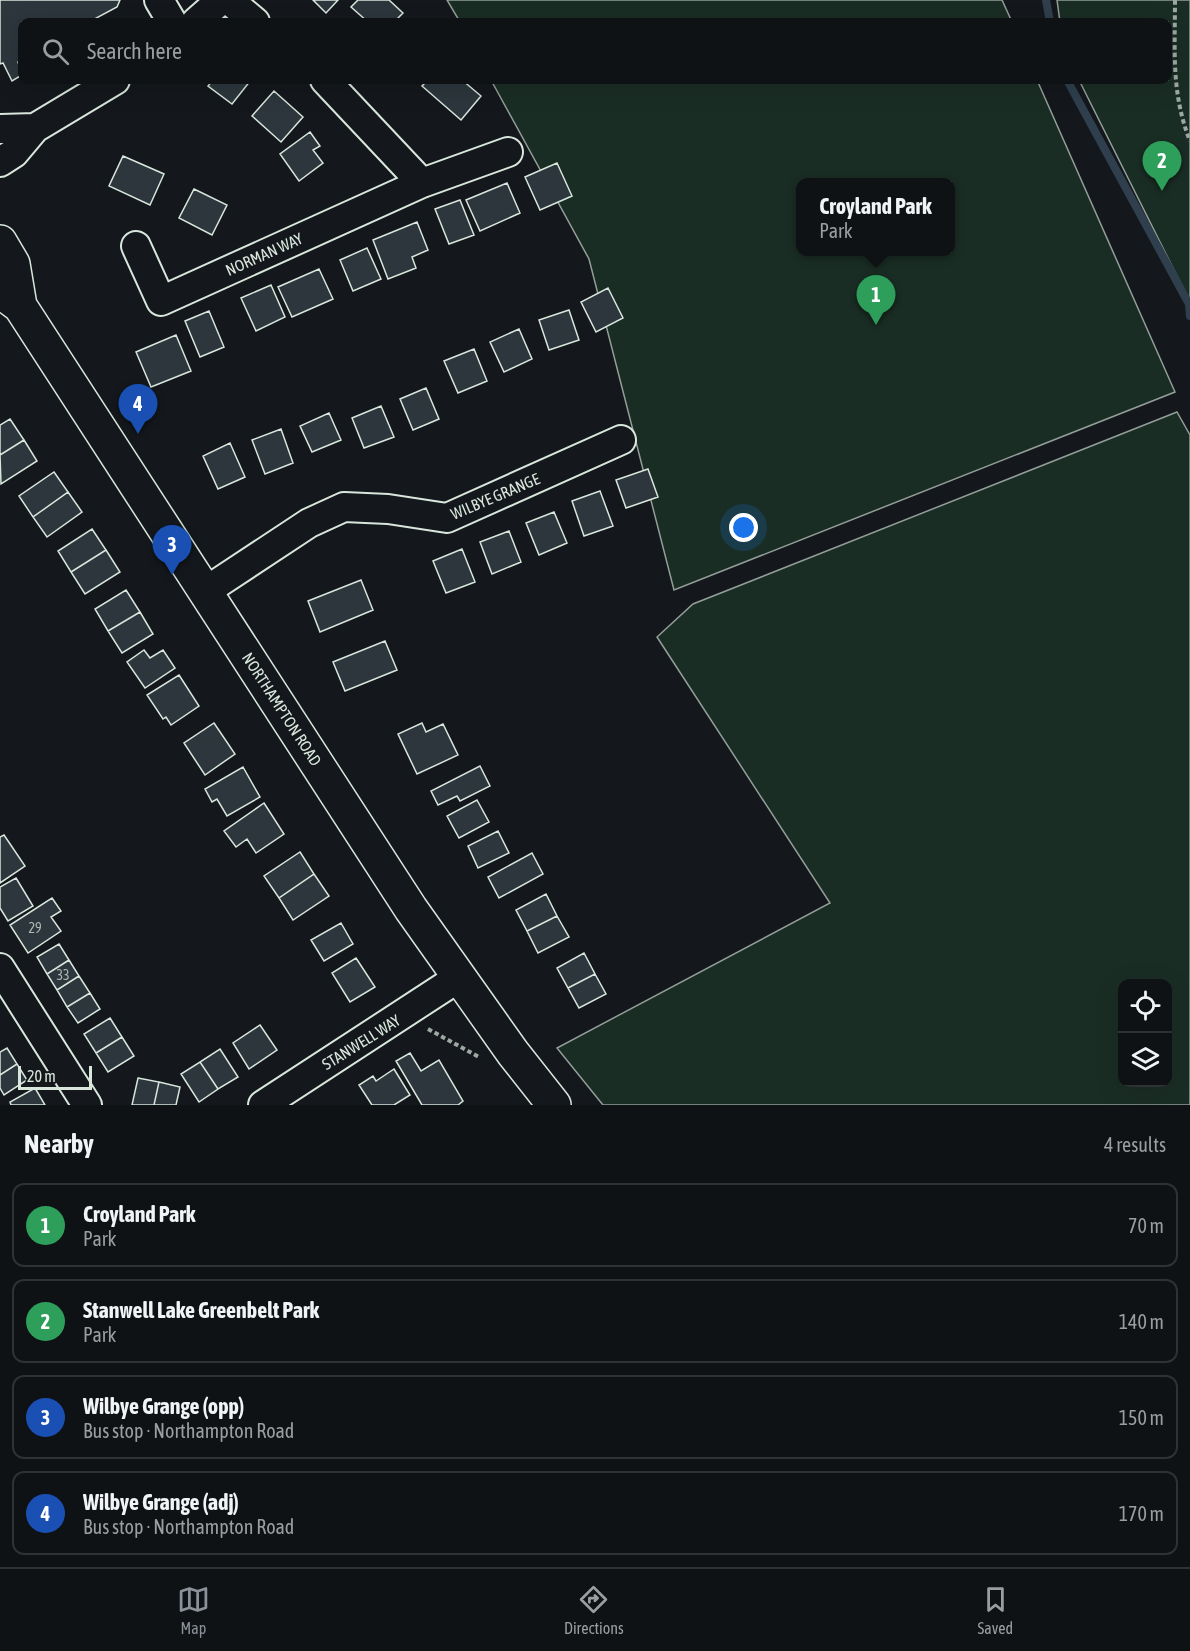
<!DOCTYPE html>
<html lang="en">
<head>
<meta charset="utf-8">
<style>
  body { margin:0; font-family:"Asap Condensed",sans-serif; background:#181b1e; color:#f1f3f6 }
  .controls { position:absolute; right:18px; bottom:18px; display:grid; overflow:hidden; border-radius:12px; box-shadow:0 6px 24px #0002 }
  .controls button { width:54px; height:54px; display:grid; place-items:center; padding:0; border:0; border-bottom:2px solid #2f3234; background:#0f1215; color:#f1f3f6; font:30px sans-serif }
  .scale { position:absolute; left:18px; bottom:15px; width:74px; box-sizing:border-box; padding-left:6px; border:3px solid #d8e6dc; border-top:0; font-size:16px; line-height:21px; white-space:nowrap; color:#d8e6dc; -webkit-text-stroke:4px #14181c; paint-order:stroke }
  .you { position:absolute; left:744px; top:528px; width:21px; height:21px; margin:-15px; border:4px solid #fff; border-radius:50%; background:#1a73e8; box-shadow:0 0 0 9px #1a73e833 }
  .badge { display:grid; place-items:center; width:39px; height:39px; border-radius:50%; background:#8c9099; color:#fff; font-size:20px; font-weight:700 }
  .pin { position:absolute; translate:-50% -50px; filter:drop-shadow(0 2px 3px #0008) }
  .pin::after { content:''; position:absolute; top:32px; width:21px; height:18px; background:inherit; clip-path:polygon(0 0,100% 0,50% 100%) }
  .popup { position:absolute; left:796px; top:178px; width:159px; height:78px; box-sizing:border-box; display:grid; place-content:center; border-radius:12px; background:#0f1215; filter:drop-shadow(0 2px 4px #0005); font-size:20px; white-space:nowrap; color:#9b9ea0 }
  .popup b { font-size:22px; color:#f1f3f6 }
  .popup::after { content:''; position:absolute; left:50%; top:100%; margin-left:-12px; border:12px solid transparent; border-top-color:#0f1215 }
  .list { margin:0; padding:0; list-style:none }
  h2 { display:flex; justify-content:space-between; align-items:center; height:78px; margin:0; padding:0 24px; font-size:26px }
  h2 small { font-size:20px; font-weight:400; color:#9b9ea0 }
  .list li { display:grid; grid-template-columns:39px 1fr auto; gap:18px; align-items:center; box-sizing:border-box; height:84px; margin:0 12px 12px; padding:0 12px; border:2px solid #2f3234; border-radius:12px }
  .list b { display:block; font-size:22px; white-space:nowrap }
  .list p { margin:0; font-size:20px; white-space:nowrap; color:#9b9ea0 }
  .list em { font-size:20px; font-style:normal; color:#9b9ea0 }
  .icon { flex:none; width:33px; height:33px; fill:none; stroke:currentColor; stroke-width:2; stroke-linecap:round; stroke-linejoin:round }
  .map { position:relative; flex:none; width:1190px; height:1105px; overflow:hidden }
  .search { position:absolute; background:#0f1215; box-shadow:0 6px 24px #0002; left:18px; right:18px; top:18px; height:66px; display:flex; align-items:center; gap:15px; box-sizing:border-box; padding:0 21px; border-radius:12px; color:#9b9ea0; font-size:22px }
  .sheet { height:462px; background:#0f1215 }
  nav { display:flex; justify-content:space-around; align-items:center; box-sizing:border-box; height:84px; border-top:2px solid #2f3234; background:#0f1215; font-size:16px; color:#9b9ea0 }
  nav a { display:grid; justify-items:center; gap:3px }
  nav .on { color:#8c9099 }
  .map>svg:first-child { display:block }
  .green { fill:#1a2d24; stroke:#939e99; stroke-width:1.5; fill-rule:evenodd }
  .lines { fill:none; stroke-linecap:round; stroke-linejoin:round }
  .stream { stroke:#2f3f4d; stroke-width:8 }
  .building { fill:#2c363c; stroke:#d8e6dc; stroke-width:1.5 }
  .minor-casing { stroke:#d8e6dc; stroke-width:32 }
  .major-casing { stroke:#d8e6dc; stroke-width:36 }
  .path { stroke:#9da8a2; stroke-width:4; stroke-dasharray:4.5 3; stroke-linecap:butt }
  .minor { stroke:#14181c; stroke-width:28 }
  .major { stroke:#14181c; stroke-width:33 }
  .labels { text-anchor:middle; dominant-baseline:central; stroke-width:4.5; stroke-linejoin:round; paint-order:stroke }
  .number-label { font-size:14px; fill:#adbab4 }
  .street-label { font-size:16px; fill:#d8e6dc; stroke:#14181c }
</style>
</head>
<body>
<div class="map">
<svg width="1190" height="1105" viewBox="0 0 1190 1105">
  <rect width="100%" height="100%" fill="#14181c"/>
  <!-- green -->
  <path class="green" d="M447,0H1002L1012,22H460Z
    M1057,0H1190V302L1079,80H1168V22H1060Z
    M491,80H1037L1175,392L674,590L589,259ZM801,182H951V252H801Z
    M1177,412L1190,435V1105H603L557,1048L830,903L657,637L693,604ZM1122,984H1168V1082H1122Z"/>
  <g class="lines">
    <!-- stream -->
    <path class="stream" d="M1046,0L1050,22
      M1067,80L1189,304L1190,316"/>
  </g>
  <!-- building -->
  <path class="building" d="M0,0H120L117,7L89,22H22V59L18,62L22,75L12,81L3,63L0,64Z
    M313,0H338L326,13Z
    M358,0H389L403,13L394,22H368L351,7Z
    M213,80H251L232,104L208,86Z
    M428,80H462L481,96L461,120L422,86Z
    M274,91L303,117L281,142L252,116Z
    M310,132L320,146L313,150L323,163L299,181L280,154Z
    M123,156L164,174L150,205L109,186Z
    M557,163L572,196L540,210L525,177Z
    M507,183L520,213L480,231L466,200Z
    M194,189L227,205L212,235L179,218Z
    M460,200L474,235L449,244L435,209Z
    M417,222L428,250L412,257L416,268L388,279L373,240Z
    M367,248L381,279L353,291L340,260Z
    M319,269L333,299L292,317L278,287Z
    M271,285L285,317L256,331L241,298Z
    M608,288L623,318L596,332L581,302Z
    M569,310L579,340L549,350L539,320Z
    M209,311L224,347L200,357L185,321Z
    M519,329L532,359L504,372L490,342Z
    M176,335L191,371L151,387L136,352Z
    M474,349L487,381L458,393L444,361Z
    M426,388L439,419L413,430L400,399Z
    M381,406L394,437L364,448L352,418Z
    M329,413L341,440L312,452L300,426Z
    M10,419L24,440L0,455V425Z
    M281,429L293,463L265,474L252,440Z
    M24,440L37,461L1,484L0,455Z
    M230,443L245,477L218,489L203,456Z
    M648,469L658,497L626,508L616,480Z
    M54,472L68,492L33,517L19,496Z
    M600,491L613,526L584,536L572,501Z
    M68,492L82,512L47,537L33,517Z
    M554,512L567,543L539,555L526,523Z
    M92,529L106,550L71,572L58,551Z
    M509,531L521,562L492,574L480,542Z
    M462,549L475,582L446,593L433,561Z
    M106,550L120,572L85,594L71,572Z
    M361,580L373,610L320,632L308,601Z
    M126,590L140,612L108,631L95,609Z
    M140,612L153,634L122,653L108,631Z
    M385,641L397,670L345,691L333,662Z
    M144,650L150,658L163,650L175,668L145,688L127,662Z
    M179,675L199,706L171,725L166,717L163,719L147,695Z
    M214,723L235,754L205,775L184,743Z
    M422,723L426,732L443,724L458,755L417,774L398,734Z
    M480,766L490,786L460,801L457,796L438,805L431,791Z
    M243,767L260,797L227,816L217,799L212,802L205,789Z
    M477,800L489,822L459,838L447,816Z
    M264,803L284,834L256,853L247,839L236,847L224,831Z
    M498,831L509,853L478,868L468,846Z
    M4,835L25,866L0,883V837Z
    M300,852L314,874L279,898L264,876Z
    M532,853L543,874L499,898L488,877Z
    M314,874L329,896L293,920L279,898Z
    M16,878L33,906L8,921L0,908V887Z
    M546,894L557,916L527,931L516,910Z
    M52,898L61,911L51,917L61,931L28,953L10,925Z
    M557,916L569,937L538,953L527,931Z
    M341,923L353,944L324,961L311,940Z
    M59,944L69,960L47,974L37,957Z
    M584,953L595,974L568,988L557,968Z
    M356,958L375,987L350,1002L332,973Z
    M69,960L79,976L57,990L47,974Z
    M595,974L606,994L579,1008L568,988Z
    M79,976L90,993L67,1007L57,990Z
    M90,993L100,1009L78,1023L67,1007Z
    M110,1018L122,1037L96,1053L84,1034Z
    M260,1025L277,1050L249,1069L233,1043Z
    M122,1037L134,1056L108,1072L96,1053Z
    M7,1048L17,1064L0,1075V1052Z
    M220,1049L238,1077L218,1089L200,1062Z
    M410,1053L421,1071L439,1060L463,1101L458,1105H422L396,1061Z
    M200,1062L218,1089L199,1102L181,1074Z
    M17,1064L27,1080L4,1095L0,1088V1075Z
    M394,1069L410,1095L394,1105H372L359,1085L373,1076L376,1081Z
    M138,1078L159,1082L154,1105H132Z
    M159,1082L180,1087L176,1105H154Z
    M35,1088L45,1105H11L10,1102Z"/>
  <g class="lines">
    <!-- minor casing -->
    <g class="minor-casing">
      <path id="minor" d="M159,0L172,22
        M229,0L255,22
        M196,22L221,0
        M325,80L422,183
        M0,129L35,128
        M0,162L14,153L35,128L115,80
        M136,246L161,301L422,183L508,152
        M206,591L309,523L344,507L388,509L447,518L621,440
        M0,968L87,1105
        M263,1105L458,978"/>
    </g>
    <!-- major casing -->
    <g class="major-casing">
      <path id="major" d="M0,242L13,264L20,306
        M0,291L20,306L411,909L513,1053L554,1105"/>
    </g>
    <!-- path -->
    <path class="path" d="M1175,0C1175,51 1171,93 1190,141
      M428,1029L479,1057"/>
    <!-- minor -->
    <use href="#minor" class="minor"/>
    <!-- major -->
    <use href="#major" class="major"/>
  </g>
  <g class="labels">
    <!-- number labels -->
    <g class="number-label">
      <text x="35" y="928">29</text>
      <text x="63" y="975">33</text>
    </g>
    <!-- street labels -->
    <g class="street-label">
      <text transform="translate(264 254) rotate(-24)">NORMAN WAY</text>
      <text transform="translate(495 496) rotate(-23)">WILBYE GRANGE</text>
      <text transform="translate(282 709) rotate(57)">NORTHAMPTON ROAD</text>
      <text transform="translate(361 1042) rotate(-32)">STANWELL WAY</text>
    </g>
  </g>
</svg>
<div class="controls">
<button><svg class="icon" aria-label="locate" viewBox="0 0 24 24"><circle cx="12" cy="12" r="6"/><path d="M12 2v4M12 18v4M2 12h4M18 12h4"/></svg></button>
<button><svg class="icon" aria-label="layers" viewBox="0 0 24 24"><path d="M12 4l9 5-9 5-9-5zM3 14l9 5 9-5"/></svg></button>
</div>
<div class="scale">20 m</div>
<div class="you"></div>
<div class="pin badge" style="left:876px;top:325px;background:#2e9e5b">1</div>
<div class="popup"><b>Croyland Park</b>Park</div>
<div class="pin badge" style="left:1162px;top:191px;background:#2e9e5b">2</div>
<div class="pin badge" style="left:172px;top:575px;background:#1a4fb4">3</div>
<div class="pin badge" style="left:138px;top:434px;background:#1a4fb4">4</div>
<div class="search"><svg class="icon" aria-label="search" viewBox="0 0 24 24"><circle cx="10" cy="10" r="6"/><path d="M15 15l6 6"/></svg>Search here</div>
</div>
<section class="sheet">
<h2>Nearby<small>4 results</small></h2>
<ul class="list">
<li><span class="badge" style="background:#2e9e5b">1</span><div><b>Croyland Park</b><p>Park</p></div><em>70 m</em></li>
<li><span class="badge" style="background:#2e9e5b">2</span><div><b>Stanwell Lake Greenbelt Park</b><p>Park</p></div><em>140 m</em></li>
<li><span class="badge" style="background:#1a4fb4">3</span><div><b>Wilbye Grange (opp)</b><p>Bus stop · Northampton Road</p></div><em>150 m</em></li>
<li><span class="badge" style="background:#1a4fb4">4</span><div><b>Wilbye Grange (adj)</b><p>Bus stop · Northampton Road</p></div><em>170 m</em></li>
</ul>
</section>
<nav>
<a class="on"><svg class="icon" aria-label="map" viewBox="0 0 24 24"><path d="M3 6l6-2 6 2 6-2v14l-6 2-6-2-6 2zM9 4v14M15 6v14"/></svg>Map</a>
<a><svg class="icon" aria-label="directions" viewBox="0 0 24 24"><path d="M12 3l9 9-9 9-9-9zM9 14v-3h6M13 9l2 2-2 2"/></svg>Directions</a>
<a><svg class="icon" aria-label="saved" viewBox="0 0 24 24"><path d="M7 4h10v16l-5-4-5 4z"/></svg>Saved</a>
</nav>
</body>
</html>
